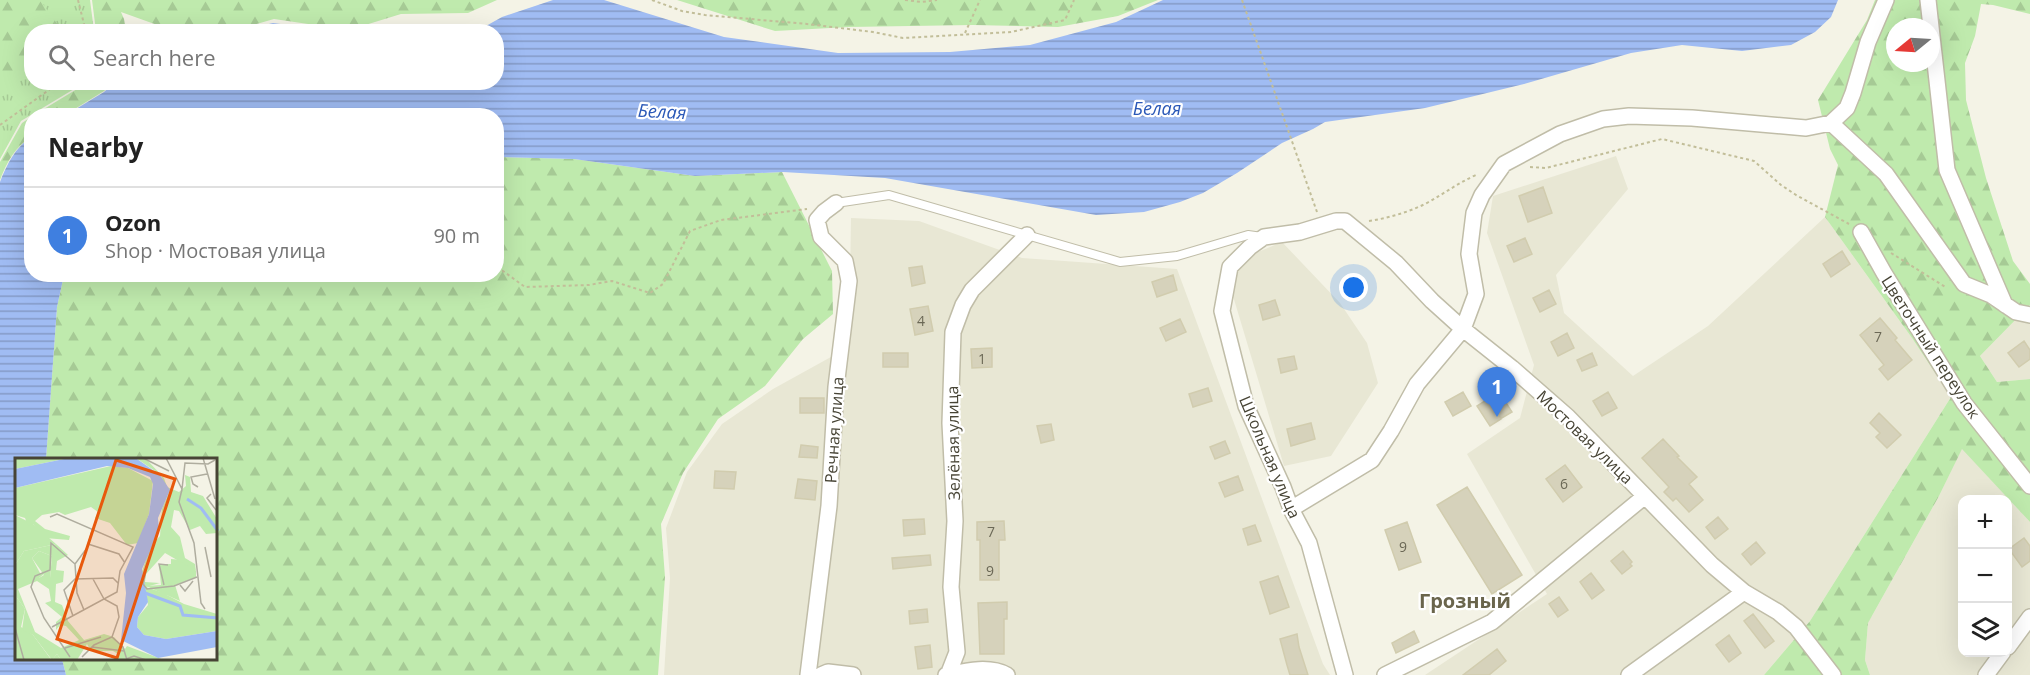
<!DOCTYPE html>
<html lang="en">
<head>
<meta charset="utf-8">
<style>
  body { margin:0; font-family:"Open Sans",sans-serif; background:#f2f2f2; color:#222 }
  .controls { position:absolute; right:18px; bottom:18px; display:grid; overflow:hidden; border-radius:12px; box-shadow:0 6px 24px #0002 }
  .controls button { width:54px; height:54px; display:grid; place-items:center; padding:0; border:0; border-bottom:2px solid #e0e0e0; background:#fff; color:#222; font:30px sans-serif }
  .compass { position:absolute; left:1886px; top:18px; width:54px; height:54px; border-radius:50%; background:#fff; box-shadow:0 6px 24px #0002; rotate:252deg }
  .you { position:absolute; left:1354px; top:288px; width:21px; height:21px; margin:-15px; border:4px solid #fff; border-radius:50%; background:#1a73e8; box-shadow:0 0 0 9px #1a73e833 }
  .badge { display:grid; place-items:center; width:39px; height:39px; border-radius:50%; background:#0b8043; color:#fff; font-size:20px; font-weight:700 }
  .pin { position:absolute; translate:-50% -50px; filter:drop-shadow(0 2px 3px #0008) }
  .pin::after { content:''; position:absolute; top:32px; width:21px; height:18px; background:inherit; clip-path:polygon(0 0,100% 0,50% 100%) }
  .list { margin:0; padding:0; list-style:none }
  h2 { display:flex; justify-content:space-between; align-items:center; height:78px; margin:0; padding:0 24px; font-size:26px }
  h2 small { font-size:20px; font-weight:400; color:#767676 }
  .list li { display:grid; grid-template-columns:39px 1fr auto; gap:18px; align-items:center; box-sizing:border-box; height:96px; padding:0 24px; border-top:2px solid #e0e0e0 }
  .list b { display:block; font-size:22px; white-space:nowrap }
  .list p { margin:0; font-size:20px; white-space:nowrap; color:#767676 }
  .list em { font-size:20px; font-style:normal; color:#767676 }
  .icon { flex:none; width:33px; height:33px; fill:none; stroke:currentColor; stroke-width:2; stroke-linecap:round; stroke-linejoin:round }
  .map { position:relative; flex:none; width:2030px; height:675px; overflow:hidden }
  .search { position:absolute; background:#fff; box-shadow:0 6px 24px #0002; left:24px; top:24px; width:480px; height:66px; display:flex; align-items:center; gap:15px; box-sizing:border-box; padding:0 21px; border-radius:24px; color:#767676; font-size:22px }
  .panel { position:absolute; background:#fff; box-shadow:0 6px 24px #0002; left:24px; top:108px; width:480px; height:174px; border-radius:24px }
  .map>svg:first-child { display:block }
  .residential { fill:#e8e7d4; fill-rule:evenodd }
  .grass { fill:url(#grass-tufts) }
  .forest { fill:url(#forest-firs); fill-rule:evenodd }
  .water { fill:url(#water-rules) }
  .building { fill:#d6d2bb; stroke:#d1ccae; stroke-width:1.5 }
  .lines { fill:none; stroke-linecap:round; stroke-linejoin:round }
  .service-casing { stroke:#c0bda8; stroke-width:10 }
  .minor-casing { stroke:#c0bda8; stroke-width:18 }
  .path { stroke:#c2be99; stroke-width:2; stroke-dasharray:3 3; stroke-linecap:butt }
  .service { stroke:#fff; stroke-width:8 }
  .minor { stroke:#fff; stroke-width:15 }
  .labels { text-anchor:middle; dominant-baseline:central; stroke-width:4.5; stroke-linejoin:round; paint-order:stroke }
  .number-label { font-size:14px; fill:#6b6856 }
  .street-label { font-size:16px; fill:#474435; stroke:#fff }
  .water-label { font-size:18px; font-style:italic; fill:#2a58b7; stroke:#fff }
  .quarter-label { font-size:20px; font-weight:bold; fill:#6a654c; stroke:#fff }
  .inset-river { fill:none; stroke:#a0bcf3; stroke-width:3 }
  .inset-road { fill:none; stroke:#afad9f; stroke-width:1.5 }
  .view { fill:#e8590c; fill-opacity:0.15; stroke:#e8590c; stroke-width:3 }
  .inset-edge { fill:none; stroke:#474435; stroke-width:3 }
</style>
</head>
<body>
<div class="map">
<svg width="2030" height="675" viewBox="0 0 2030 675">
  <defs>
    <pattern id="grass-tufts" width="24" height="20" patternUnits="userSpaceOnUse" patternTransform="scale(1.5)"><rect width="24" height="20" fill="#bfeaad"/><path d="M3 7l-1-3M5 7V3M7 7l1-3M15 17l-1-3M17 17v-4M19 17l1-3" fill="none" stroke="#a6ca95"/></pattern>
    <pattern id="forest-firs" width="22" height="20" patternUnits="userSpaceOnUse" patternTransform="scale(1.5)"><rect width="22" height="20" fill="#bfeaad"/><path d="M5 1l3.5 6h-7zM16 11l3.5 6h-7z" fill="#a6ca95"/></pattern>
    <pattern id="water-rules" width="6" height="5" patternUnits="userSpaceOnUse" patternTransform="scale(1.5)"><rect width="6" height="5" fill="#a0bcf3"/><path d="M0 2.5h6" fill="none" stroke="#849ac6"/></pattern>
  </defs>
  <rect width="100%" height="100%" fill="#f4f3e6"/>
  <!-- residential -->
  <path class="residential" d="M1616,156L1628,189L1556,275L1564,313L1633,376L1708,326L1825,217L1912,338L1951,397L1810,621L1764,675H1425L1547,594L1467,454L1520,418L1534,365L1487,233L1493,196Z
    M851,218L919,221L1022,258L1177,269L1323,664L1330,675H664L670,578L666,528L687,472L722,424L773,389L849,347Z
    M1282,242L1340,303L1367,343L1378,383L1331,456L1284,466L1224,266Z
    M2030,305V379L1997,382L1980,356Z
    M1962,448L2030,522V675H1870L1865,660L1868,623L1939,496ZM1962,500H2008V652H1962Z"/>
  <!-- grass -->
  <path class="grass" d="M0,0H90L94,31L32,32V82L84,83L21,121L0,159Z"/>
  <!-- forest -->
  <path class="forest" d="M0,0H40L58,25L55,31L32,32L31,63L19,76L0,85Z
    M92,0H497L468,13L401,14L349,30L274,19L233,31H174L121,12L124,19L126,31H96Z
    M677,0H1158L1118,16L1058,27L973,25L849,27L775,31Z
    M1875,0H2030V14L1993,5L1981,4L1975,36L1965,63L1966,100L1986,178L2013,261L2030,284V305L1980,356L1997,382L2030,379V522L1962,449L1939,496L1868,623L1865,660L1870,675H1764L1810,621L1951,397L1912,338L1825,217L1838,165L1830,149L1818,100L1867,20ZM1895,27H1931V63H1895Z
    M87,83H113L104,91L65,115H34Z
    M31,117V137C16,146 6,163 0,180V162L22,123Z
    M497,157L574,159L695,176L782,172L832,271L833,314L803,339L765,386L718,419L683,473L661,524L665,577L658,675H66L62,659L216,658V459H46L57,307L64,275L496,274Z"/>
  <!-- water -->
  <path class="water" d="M553,0H604L724,37L838,53L950,52L1030,45L1116,22L1163,0H1838L1831,17L1815,32L1791,45L1742,51L1682,45L1631,53L1524,84L1425,108L1325,122L1313,129L1282,143L1237,173L1203,193L1180,202L1144,212L1096,215L885,178L783,172L695,176L574,159L497,157L496,116L66,115L104,92L114,83L496,82V32L477,31L502,17Z
    M273,23L334,31H240Z
    M31,137L32,274L64,275L57,307L46,459H16V658L62,659L66,675H0V182C7,164 15,148 31,137Z"/>
  <!-- building -->
  <path class="building" d="M1543,187L1552,213L1528,222L1519,196Z
    M1525,238L1532,254L1514,262L1507,246Z
    M1842,251L1850,264L1831,277L1823,264Z
    M922,266L925,283L912,286L909,268Z
    M1173,275L1177,290L1157,297L1152,282Z
    M1549,290L1556,304L1540,312L1533,298Z
    M1275,300L1280,315L1263,320L1259,305Z
    M928,306L933,331L915,335L910,309Z
    M1880,318L1897,338L1895,340L1912,360L1888,380L1879,369L1884,365L1860,335Z
    M1180,319L1186,332L1166,341L1160,328Z
    M1567,333L1574,348L1558,356L1551,342Z
    M2024,341L2030,350V359L2019,367L2008,353Z
    M992,348V367L972,368L971,349Z
    M883,353H908V367H883Z
    M1592,353L1597,365L1582,371L1577,360Z
    M1294,356L1297,369L1281,373L1278,359Z
    M1208,388L1212,401L1193,407L1189,394Z
    M1463,392L1471,406L1453,416L1445,402Z
    M1499,392L1512,412L1502,418L1500,417L1501,419L1490,426L1477,406Z
    M1608,392L1617,408L1602,416L1593,401Z
    M800,398H824V413H800Z
    M1879,413L1901,435L1887,448L1876,437L1880,433L1870,423Z
    M1311,423L1315,439L1291,446L1287,429Z
    M1051,424L1054,440L1041,443L1037,426Z
    M1663,439L1679,456L1677,457L1697,477L1689,484L1703,500L1689,512L1676,498L1673,501L1664,492L1669,487L1642,458Z
    M1225,441L1230,453L1215,459L1210,447Z
    M801,445L818,447L817,458L799,457Z
    M1565,465L1582,487L1563,502L1546,479Z
    M715,471L736,472L734,489L714,488Z
    M1238,476L1243,490L1225,497L1219,483Z
    M798,479L817,481L815,500L795,498Z
    M1467,487L1522,575L1492,594L1437,505Z
    M1718,517L1728,529L1715,539L1706,527Z
    M924,519L925,534L904,536L903,520Z
    M1004,521L1005,540H999V580H980V540H977V522Z
    M1407,522L1421,562L1399,570L1385,530Z
    M1255,525L1261,541L1248,545L1243,529Z
    M2024,538L2030,546V561L2022,567L2009,549Z
    M1756,542L1765,553L1751,565L1742,554Z
    M1623,551L1632,562L1630,564L1632,566L1622,574L1611,561Z
    M930,555L931,565L893,569L892,558Z
    M1591,573L1604,590L1592,599L1580,582Z
    M1278,576L1289,607L1270,614L1260,582Z
    M1559,597L1568,610L1558,617L1549,604Z
    M1007,602V619H1004V654H980L978,603Z
    M927,609L928,622L910,624L909,611Z
    M1753,614L1774,641L1765,648L1744,621Z
    M1414,631L1419,642L1396,653L1392,643Z
    M1297,634L1299,647L1308,675H1290L1287,665L1280,639Z
    M1729,635L1741,653L1729,662L1716,645Z
    M930,645L932,667L918,669L915,647Z
    M1497,649L1506,661L1489,675H1463Z"/>
  <g class="lines">
    <!-- service casing -->
    <g class="service-casing">
      <path id="service" d="M836,203L889,195L1120,262L1177,256L1248,235L1262,237"/>
    </g>
    <!-- minor casing -->
    <g class="minor-casing">
      <path id="minor" d="M1928,0L1931,27
        M1931,27L1947,170L2005,305
        M1831,123L1847,108L1853,93L1868,42L1886,0
        M1861,232L1884,273L1964,403L2030,486
        M1291,509L1372,460L1391,431L1417,384L1463,329L1476,294L1469,254L1474,213L1482,195L1504,164L1560,134L1603,119L1629,116L1692,118L1806,128L1831,123L1886,174L1964,284L1991,295L2016,312L2030,315
        M2008,647L2030,617
        M808,675L829,506L836,387L849,281L845,261L821,237L817,220L824,212L836,203
        M821,675L828,672L853,675
        M946,675C965,671 989,665 1007,675
        M948,675L957,652L951,587L955,521L950,423L953,332L963,305L972,290L1027,235
        M1345,675L1309,543L1291,509L1283,487L1246,406L1222,311L1230,267L1250,247L1264,237L1300,232L1336,221H1345L1396,263L1432,301L1463,329L1512,368L1568,417L1712,565L1744,592L1778,612L1796,627L1833,675
        M1385,675L1492,622L1645,496
        M1629,675L1744,592
        M1986,675L2003,652"/>
    </g>
    <!-- path -->
    <path class="path" d="M78,0L86,32
      M652,0L682,11L705,15L807,24L873,32L903,38L1011,32L1065,20L1074,0
      M905,0L921,2L937,0
      M1242,0L1317,212
      M965,33L980,0
      M0,125L60,82
      M1530,167L1546,168L1662,139L1754,161L1781,185L1796,195L1849,224
      M1369,221C1389,218 1409,212 1427,203C1445,193 1458,183 1476,175
      M1891,253L1947,288
      M496,270L503,271L525,287L589,285L612,281L650,293L663,284L690,231L721,220L807,209"/>
    <!-- service -->
    <use href="#service" class="service"/>
    <!-- minor -->
    <use href="#minor" class="minor"/>
  </g>
  <g class="labels">
    <!-- number labels -->
    <g class="number-label">
      <text x="921" y="320">4</text>
      <text x="1878" y="336">7</text>
      <text x="982" y="358">1</text>
      <text x="1564" y="483">6</text>
      <text x="991" y="531">7</text>
      <text x="1403" y="546">9</text>
      <text x="990" y="570">9</text>
    </g>
    <!-- street labels -->
    <g class="street-label">
      <text transform="translate(1931 347) rotate(57)">Цветочный переулок</text>
      <text transform="translate(834 430) rotate(-86)">Речная улица</text>
      <text transform="translate(1585 437) rotate(44)">Мостовая улица</text>
      <text transform="translate(953 443) rotate(-91)">Зелёная улица</text>
      <text transform="translate(1270 457) rotate(67)">Школьная улица</text>
    </g>
    <!-- water labels -->
    <g class="water-label">
      <text x="1157" y="108">Белая</text>
      <text transform="translate(662 111) rotate(3)">Белая</text>
    </g>
    <!-- quarter labels -->
    <g class="quarter-label">
      <text x="1465" y="600">Грозный</text>
    </g>
  </g>
  <!-- overview -->
  <g transform="translate(15 458)">
    <rect width="202" height="202" fill="#f4f3e6"/>
    <path d="M0,57L18,66L41,86L9,93L0,107ZM24,93L37,98L35,120H24L29,117L17,100ZM156,101L168,102L181,113V119L160,127L165,143L131,128L146,127L144,106H156ZM0,137L10,151L6,169L18,177L35,200L37,202L42,196L46,202H0Z" fill="#bfeaad"/>
    <path d="M0,0H54L0,11ZM121,0H127L133,3L149,20L152,29L164,34L171,28L170,17L175,19L176,34L188,38L202,61V75L191,76L185,68L175,72L164,53L159,52L156,69L165,79L170,100L180,106L181,113L150,95L131,116L130,124L145,125L131,129L146,134L147,128L152,137L169,146L202,156V173L151,181L129,177L122,169L123,159L133,147L127,114L135,89L145,78L147,51L155,32L151,31L146,17ZM96,8L113,10L138,23L134,56L123,85L112,87L95,65L80,60L83,54L76,49L50,57L44,54L27,57L20,63L30,71L55,78L54,82L30,80L18,66L13,68L10,60L0,57V30ZM41,86L53,97L42,103L41,112L49,113L48,124L41,126L40,144L47,147L53,163L69,182L89,176L99,179L110,191L112,188L149,202H100L103,196L98,193H76L72,186L62,202H46L42,196L37,202L18,177L7,172L10,151L0,137V107L9,93ZM24,93L37,98L35,120H24L30,115H25L17,100ZM22,123L34,131L36,143L30,145L47,159L41,164V172L45,167L51,168L64,182L46,190L20,174L3,131Z" fill="#bfeaad" fill-rule="evenodd"/>
    <path d="M0,162L9,178L28,192L31,202H0Z" fill="#bfeaad"/>
    <path d="M54,0L122,1L145,17L155,32L143,60L144,73L127,111L133,144L123,159L122,169L129,177L151,181L202,173V189L143,200L106,182L111,135L109,116L134,56L138,26L135,19L113,10L92,8L0,30V11Z" fill="#a0bcf3"/>
    <path class="inset-river" d="M172,41L186,50L203,73M130,135L165,148L168,157L203,160"/>
    <path class="inset-road" d="M128,0L154,13M151,0L167,31L170,5L193,6L200,2M188,0L200,41M183,29L178,26L176,19L192,16M167,31L164,44L179,85L186,145L190,151M196,36L192,40L201,52M35,59L42,56L118,89L105,113L102,134L37,169M73,86L104,96L110,105M190,89L196,119M131,113L128,126L132,131L159,128L182,119M149,127L144,106L153,107M165,127L170,133L178,123M69,152L62,135L60,106L72,90L77,73M58,158L49,132L60,121L98,120L103,125M0,170L9,202M97,179L108,189L112,202M77,189L109,193M50,190L86,179M55,199L29,160L16,129L20,118L35,112L36,85L60,106M67,199L79,187L97,179L104,159L102,148L89,141L78,121M111,201L119,198L131,202"/>
    <path class="view" d="M101,2L160,21L102,200L42,181Z"/>
    <rect width="202" height="202" class="inset-edge"/>
  </g>
</svg>
<div class="controls">
<button>+</button>
<button>−</button>
<button><svg class="icon" aria-label="layers" viewBox="0 0 24 24"><path d="M12 4l9 5-9 5-9-5zM3 14l9 5 9-5"/></svg></button>
</div>
<svg class="compass" viewBox="-18 -18 36 36"><path d="M0-13l5 13h-10z" fill="#e53935"/><path d="M0 13l5-13h-10z" fill="#767676"/></svg>
<div class="you"></div>
<div class="pin badge" style="left:1497px;top:417px;background:#3f7fe0">1</div>
<div class="search"><svg class="icon" aria-label="search" viewBox="0 0 24 24"><circle cx="10" cy="10" r="6"/><path d="M15 15l6 6"/></svg>Search here</div>
<section class="panel">
<h2>Nearby<small></small></h2>
<ul class="list">
<li><span class="badge" style="background:#3f7fe0">1</span><div><b>Ozon</b><p>Shop · Мостовая улица</p></div><em>90 m</em></li>
</ul>
</section>
</div>
</body>
</html>
